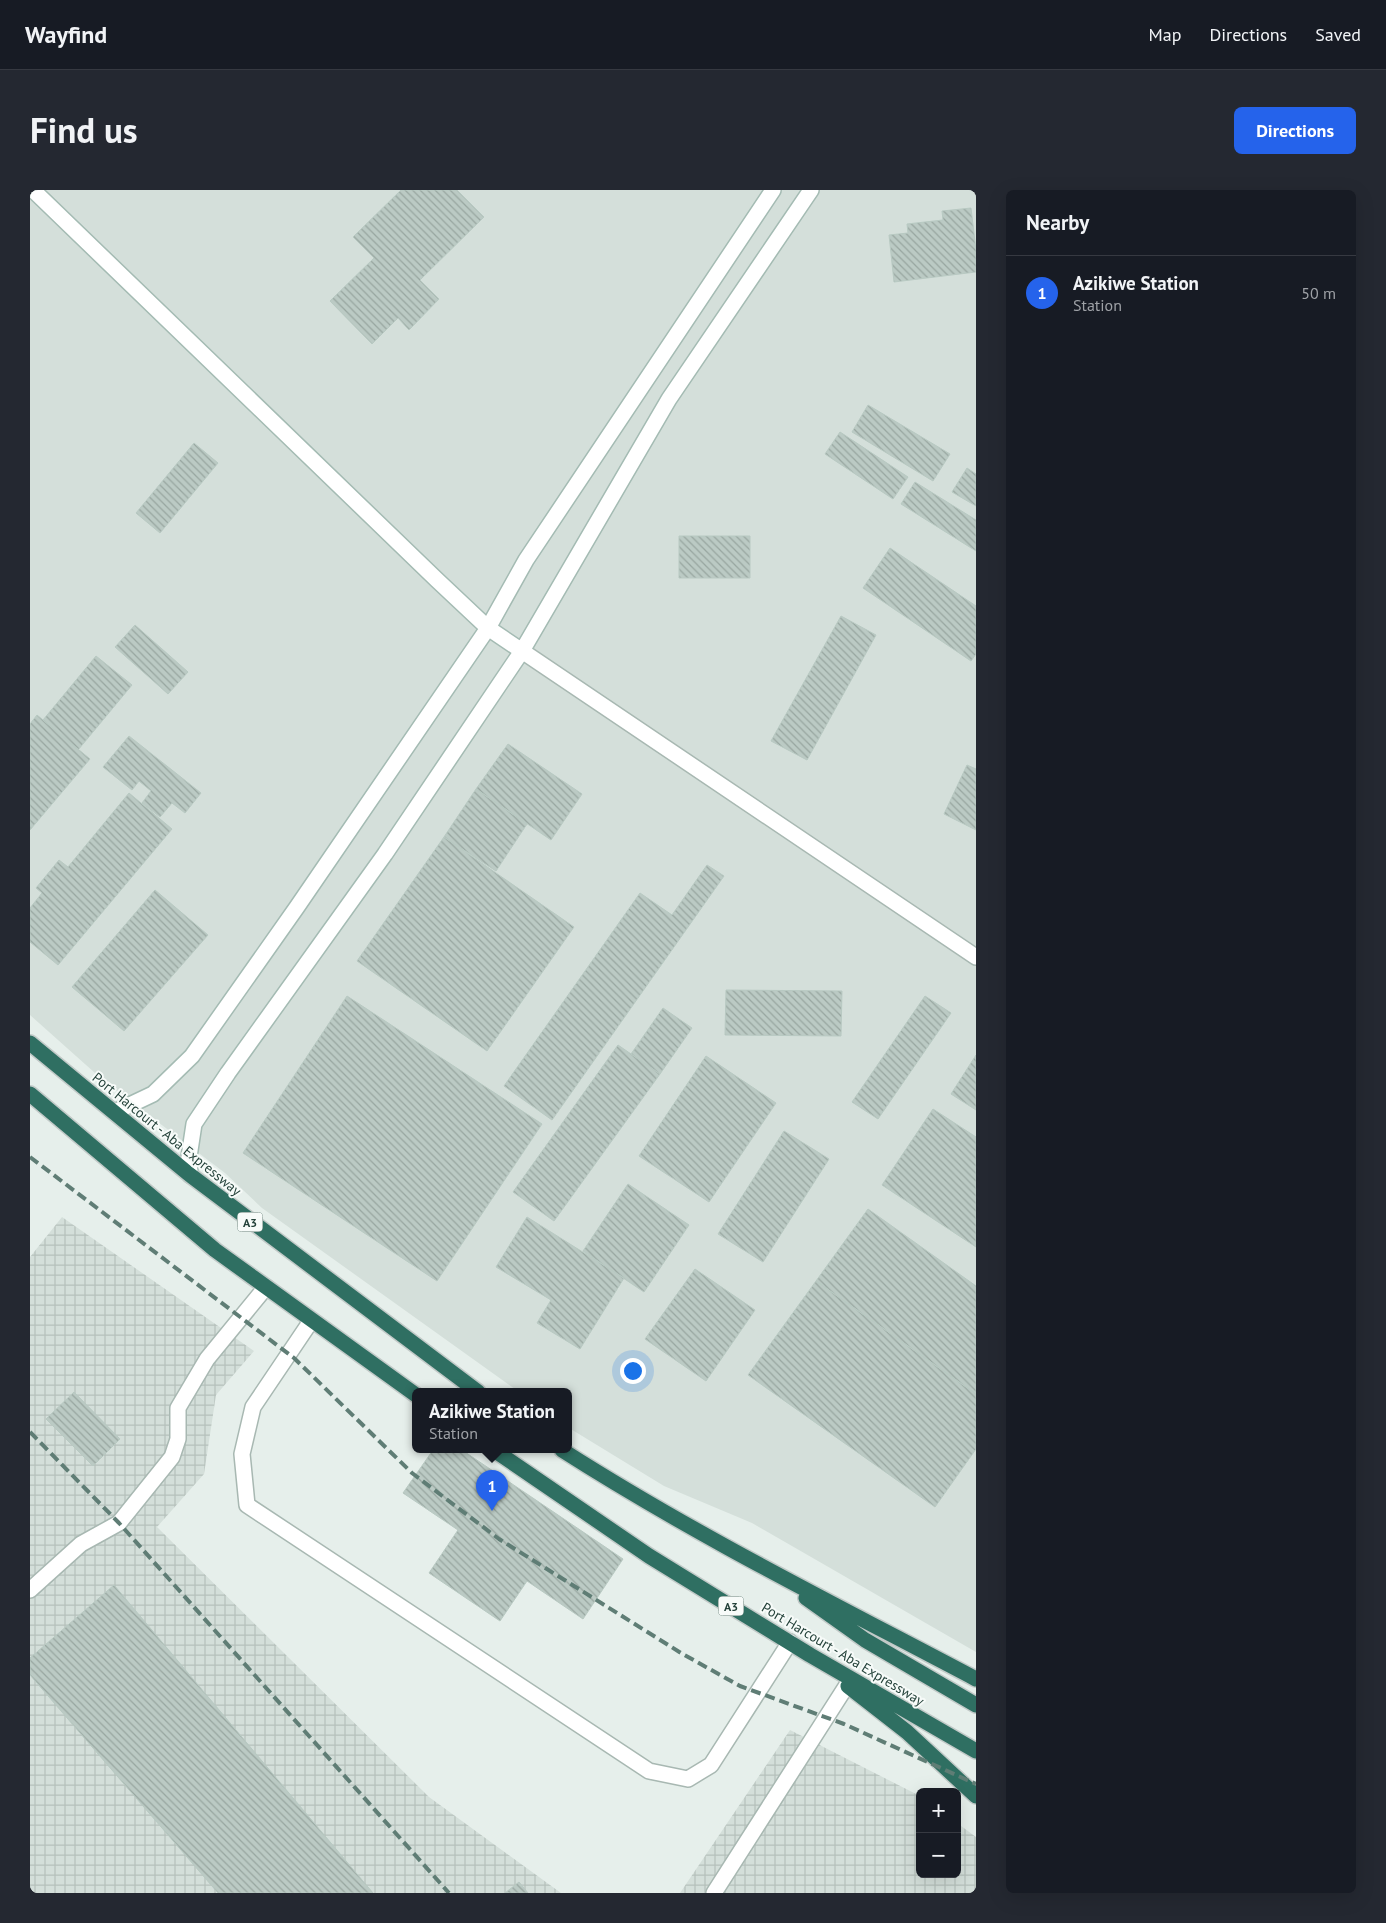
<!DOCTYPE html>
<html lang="en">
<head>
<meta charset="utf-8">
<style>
  body { margin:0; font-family:"PT Sans",sans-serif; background:#242831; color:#f1f3f6 }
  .controls { position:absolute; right:15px; bottom:15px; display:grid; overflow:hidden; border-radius:8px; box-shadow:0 5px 20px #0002 }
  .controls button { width:45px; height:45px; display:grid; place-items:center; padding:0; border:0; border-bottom:1px solid #363941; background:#171b24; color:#f1f3f6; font:25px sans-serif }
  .you { position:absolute; left:602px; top:1180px; width:18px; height:18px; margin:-12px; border:4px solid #fff; border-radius:50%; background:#1a73e8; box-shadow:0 0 0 8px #1a73e833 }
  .badge { display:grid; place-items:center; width:32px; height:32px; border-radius:50%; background:#2563eb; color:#fff; font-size:16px; font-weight:700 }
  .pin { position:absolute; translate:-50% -41px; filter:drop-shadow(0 1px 2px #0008) }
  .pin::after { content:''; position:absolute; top:26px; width:18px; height:15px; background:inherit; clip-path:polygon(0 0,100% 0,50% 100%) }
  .popup { position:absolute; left:382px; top:1198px; width:160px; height:65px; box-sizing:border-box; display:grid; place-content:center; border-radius:8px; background:#171b24; filter:drop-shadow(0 1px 4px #0005); font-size:16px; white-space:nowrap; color:#9ea1a6 }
  .popup b { font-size:19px; color:#f1f3f6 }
  .popup::after { content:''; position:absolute; left:50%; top:100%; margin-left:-10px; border:10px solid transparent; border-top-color:#171b24 }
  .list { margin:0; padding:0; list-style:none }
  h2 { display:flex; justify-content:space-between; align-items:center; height:65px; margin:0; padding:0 20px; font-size:21px }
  h2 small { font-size:16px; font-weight:400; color:#9ea1a6 }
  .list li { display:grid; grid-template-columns:32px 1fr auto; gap:15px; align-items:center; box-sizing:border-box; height:75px; padding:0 20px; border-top:1px solid #363941 }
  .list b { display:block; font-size:19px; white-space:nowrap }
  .list p { margin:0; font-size:16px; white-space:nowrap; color:#9ea1a6 }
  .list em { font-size:16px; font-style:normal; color:#9ea1a6 }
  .map { position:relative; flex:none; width:946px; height:1703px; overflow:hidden; border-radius:8px }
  header { display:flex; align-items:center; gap:30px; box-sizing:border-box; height:70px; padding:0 25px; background:#171b24; border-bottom:1px solid #363941 }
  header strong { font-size:24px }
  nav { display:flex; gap:28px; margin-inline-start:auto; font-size:18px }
  .intro { display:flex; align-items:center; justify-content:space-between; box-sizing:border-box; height:120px; padding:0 30px }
  h1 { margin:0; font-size:35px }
  .button { padding:12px 22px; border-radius:8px; background:#2563eb; color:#fff; font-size:18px; font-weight:700 }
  main { display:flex; gap:30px; padding:0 30px }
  aside { flex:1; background:#171b24; border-radius:8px; box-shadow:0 5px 20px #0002 }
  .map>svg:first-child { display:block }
  .built { fill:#d4dfda }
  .industrial { fill:url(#industrial-grid) }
  .building { fill:url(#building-back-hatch); stroke:#b8c9c2 }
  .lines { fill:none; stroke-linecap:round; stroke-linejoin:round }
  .lane-casing { stroke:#a8b8b2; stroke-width:18 }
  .street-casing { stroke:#a8b8b2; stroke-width:18 }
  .secondary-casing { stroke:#a4bbb3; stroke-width:18 }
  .highway-casing { stroke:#c2cac8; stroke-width:18 }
  .lane { stroke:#fff; stroke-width:15 }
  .street { stroke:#fff; stroke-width:15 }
  .secondary { stroke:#fff; stroke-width:15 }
  .highway { stroke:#2f6f62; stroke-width:15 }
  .rail { stroke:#5f7d75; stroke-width:4; stroke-dasharray:10 5; stroke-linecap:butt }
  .labels { text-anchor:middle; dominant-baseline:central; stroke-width:4; stroke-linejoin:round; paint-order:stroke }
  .shield { fill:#f7fbf9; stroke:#637a73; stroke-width:1 }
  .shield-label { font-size:12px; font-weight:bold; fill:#24423a }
  .street-label { font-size:14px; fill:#24423a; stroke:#f7fbf9 }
</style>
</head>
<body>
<header>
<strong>Wayfind</strong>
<nav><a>Map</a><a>Directions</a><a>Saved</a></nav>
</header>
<div class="intro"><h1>Find us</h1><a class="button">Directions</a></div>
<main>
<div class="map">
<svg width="946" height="1703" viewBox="0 0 946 1703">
  <defs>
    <pattern id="industrial-grid" width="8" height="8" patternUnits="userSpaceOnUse" patternTransform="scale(1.25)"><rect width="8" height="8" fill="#d4dfda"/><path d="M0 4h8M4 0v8" fill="none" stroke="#b6c1bc"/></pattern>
    <pattern id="building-back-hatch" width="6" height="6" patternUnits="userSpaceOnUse" patternTransform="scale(1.25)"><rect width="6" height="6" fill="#bbcac4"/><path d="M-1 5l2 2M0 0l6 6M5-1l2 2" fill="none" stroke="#98a6a0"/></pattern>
  </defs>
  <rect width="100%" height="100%" fill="#e6efeb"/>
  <!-- built -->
  <path class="built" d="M0,0H946V1462L722,1333L634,1296L544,1241L538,1237V1202H489L232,1018L195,983L74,891L0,825Z"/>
  <!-- industrial -->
  <path class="industrial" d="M32,1027L224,1161L186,1205L174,1284L127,1337L399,1607L531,1703H0V1067Z
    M760,1540L890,1606V1684H927V1633L946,1647V1703H650Z"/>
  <!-- building -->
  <path class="building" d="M371,0H427L454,27L390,90L409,109L379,140L368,128L342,154L300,111L344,68L323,47Z
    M941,18L946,60V82L864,92L859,45L878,43L877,34L913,30L912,21Z
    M838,215L920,264L903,291L822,242Z
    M810,242L878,287L863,309L795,264Z
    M164,253L188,273L130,343L106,323Z
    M937,278L946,284V316L922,302Z
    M885,292L946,330V361L871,314Z
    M649,346H720V388H649Z
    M860,358L946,416V464L941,471L833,398Z
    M811,426L846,445L777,570L741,551Z
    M105,435L158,482L138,504L85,457Z
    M66,466L102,495L48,560L13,530Z
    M7,525L60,569L0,640V534Z
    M99,546L171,603L155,623L142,613L130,627L112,613L121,601L109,591L102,600L73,577Z
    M478,554L552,604L521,650L446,599Z
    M937,575L946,579V640L914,624Z
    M446,599L497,634L466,681L414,647Z
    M99,603L142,639L28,775L0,752V718L12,703L6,698L29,670L38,677Z
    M414,647L544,737L457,861L327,771Z
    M677,675L694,686L522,930L474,896L610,703L642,725Z
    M125,700L178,745L94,841L42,797Z
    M696,800L812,801L811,846L695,845Z
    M317,806L512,934L407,1091L213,963Z
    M895,806L921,823L848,929L822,912Z
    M633,818L662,838L630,884L601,864Z
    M588,855L630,884L524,1031L483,1002Z
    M946,865V920L921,904Z
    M676,866L746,913L679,1012L609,966Z
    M903,919L946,947V1057L852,995Z
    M754,941L799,969L733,1072L688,1044Z
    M598,994L659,1035L614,1102L553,1061Z
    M838,1019L946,1096V1204L786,1091Z
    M497,1027L594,1088L550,1159L507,1133L521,1110L466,1077Z
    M665,1079L725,1120L676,1191L615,1149Z
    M786,1091L946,1204V1259L905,1317L718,1185Z
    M44,1202L90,1249L63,1276L16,1229Z
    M403,1260H432L593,1369L553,1429L497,1391L470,1431L399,1383L428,1340L373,1303Z
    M84,1395L343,1703H188L0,1485V1468Z
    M489,1692L498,1703H475Z"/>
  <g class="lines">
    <!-- lane casing -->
    <g class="lane-casing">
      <path id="lane" d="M281,1131L223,1217L212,1264L217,1315L619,1581L658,1589L681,1575L760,1452
        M0,1400L51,1354L89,1333L142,1267L148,1249V1218L177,1169L236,1097
        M684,1703L817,1495"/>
    </g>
    <!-- street casing -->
    <g class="street-casing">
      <path id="street" d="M492,461L946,767"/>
    </g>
    <!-- secondary casing -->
    <g class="secondary-casing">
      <path id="secondary" d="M3,0L407,390L458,438L492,461
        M85,922L123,904L162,866L267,717L458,438L496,370L743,0
        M160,985L159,967L164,934L198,883L355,664L492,461L639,209L781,0"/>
    </g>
    <!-- highway casing -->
    <g class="highway-casing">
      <path id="highway" d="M0,853L160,985L448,1202
        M0,904L185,1060L386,1205
        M464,1260L619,1366L780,1465L946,1561
        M532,1260C665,1345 806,1415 946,1489
        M776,1408L835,1450L946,1515
        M818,1496L877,1542L946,1606"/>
    </g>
    <!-- lane -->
    <use href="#lane" class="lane"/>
    <!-- street -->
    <use href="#street" class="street"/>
    <!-- secondary -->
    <use href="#secondary" class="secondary"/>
    <!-- highway -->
    <use href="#highway" class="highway"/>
    <!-- rail -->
    <path class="rail" d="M0,967L264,1168L382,1283L469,1349L651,1463L710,1496L814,1534L946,1594
      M0,1242L89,1333L419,1703"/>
  </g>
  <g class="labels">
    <!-- shield labels -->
    <g class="shield">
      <rect x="207.5" y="1022.5" width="25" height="19" rx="4"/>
      <rect x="688.5" y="1406.5" width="25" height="19" rx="4"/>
    </g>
    <g class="shield-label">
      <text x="220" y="1032">A3</text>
      <text x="701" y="1416">A3</text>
    </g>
    <!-- street labels -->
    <g class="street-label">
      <text transform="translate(137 944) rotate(39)">Port Harcourt - Aba Expressway</text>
      <text transform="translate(813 1464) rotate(31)">Port Harcourt - Aba Expressway</text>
    </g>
  </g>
</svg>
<div class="controls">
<button>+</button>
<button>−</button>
</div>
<div class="you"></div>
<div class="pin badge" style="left:462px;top:1321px">1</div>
<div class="popup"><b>Azikiwe Station</b>Station</div>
</div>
<aside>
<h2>Nearby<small></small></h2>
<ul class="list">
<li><span class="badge">1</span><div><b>Azikiwe Station</b><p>Station</p></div><em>50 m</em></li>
</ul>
</aside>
</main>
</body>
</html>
